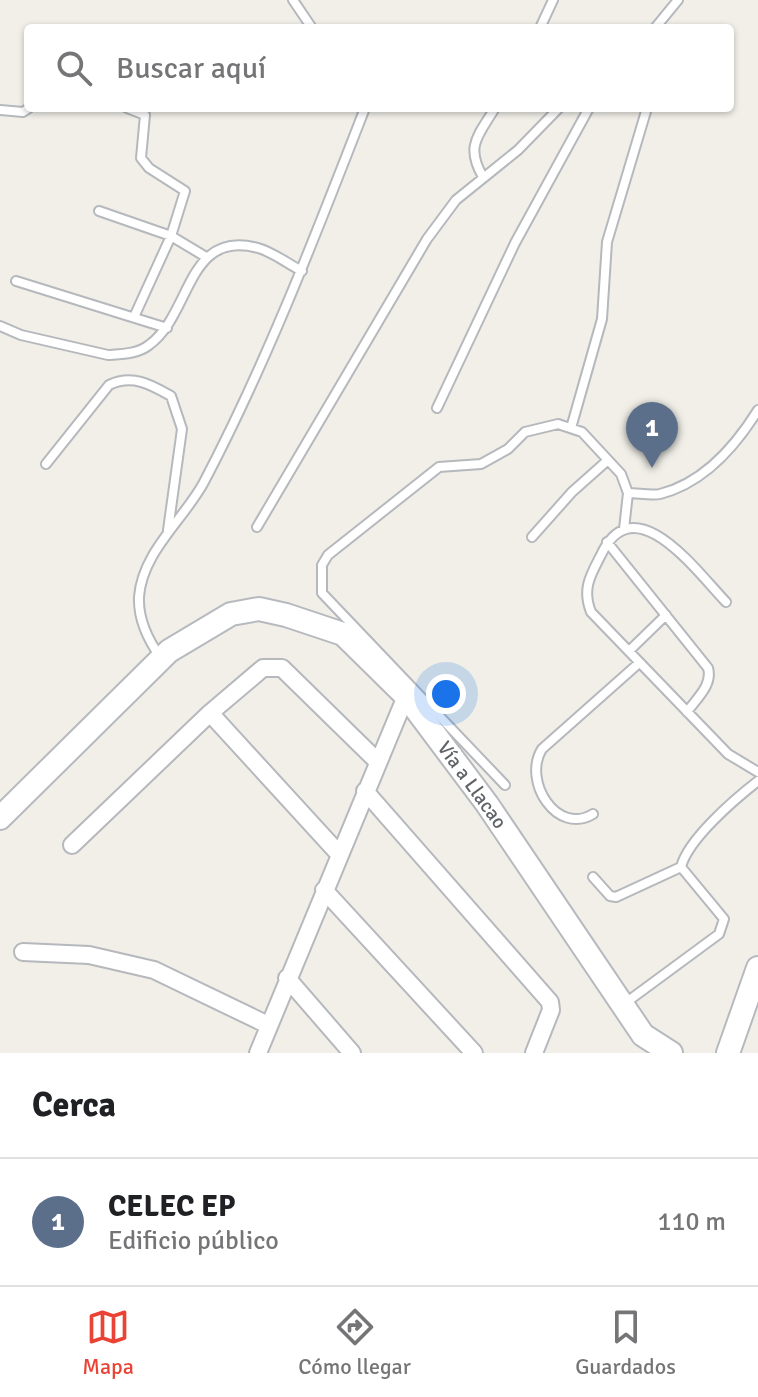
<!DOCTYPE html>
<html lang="es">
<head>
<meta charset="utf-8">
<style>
  body { margin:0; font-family:Signika,sans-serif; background:#f2f2f2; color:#202124 }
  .you { position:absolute; left:446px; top:694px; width:28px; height:28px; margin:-20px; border:6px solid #fff; border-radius:50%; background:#1a73e8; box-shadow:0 0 0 12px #1a73e833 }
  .badge { display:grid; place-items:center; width:52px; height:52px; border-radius:50%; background:#ea4335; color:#fff; font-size:26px; font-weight:700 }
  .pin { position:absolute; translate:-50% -66px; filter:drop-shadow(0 2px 4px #0008) }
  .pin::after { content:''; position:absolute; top:42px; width:28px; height:24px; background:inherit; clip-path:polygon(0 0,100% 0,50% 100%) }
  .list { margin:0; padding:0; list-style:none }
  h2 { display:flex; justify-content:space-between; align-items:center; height:104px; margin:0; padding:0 32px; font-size:34px }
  h2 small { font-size:26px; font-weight:400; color:#757577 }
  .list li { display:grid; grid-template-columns:52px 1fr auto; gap:24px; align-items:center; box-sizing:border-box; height:128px; padding:0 32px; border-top:2px solid #e0e0e0 }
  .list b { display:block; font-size:30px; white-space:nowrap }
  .list p { margin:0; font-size:26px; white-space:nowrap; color:#757577 }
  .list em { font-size:26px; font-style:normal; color:#757577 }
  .icon { flex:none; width:44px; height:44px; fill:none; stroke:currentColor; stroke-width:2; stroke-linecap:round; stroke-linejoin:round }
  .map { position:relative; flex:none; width:758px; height:1053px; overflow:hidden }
  .search { position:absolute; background:#fff; box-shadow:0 2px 6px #0004; left:24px; right:24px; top:24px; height:88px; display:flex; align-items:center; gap:20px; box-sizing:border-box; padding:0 28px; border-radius:8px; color:#757577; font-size:30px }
  .sheet { height:232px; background:#fff }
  nav { display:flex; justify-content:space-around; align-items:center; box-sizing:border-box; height:112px; border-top:2px solid #e0e0e0; background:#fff; font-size:22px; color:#757577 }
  nav a { display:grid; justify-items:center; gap:4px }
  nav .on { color:#ea4335 }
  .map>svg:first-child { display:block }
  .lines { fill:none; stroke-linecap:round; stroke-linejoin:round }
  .lane-casing { stroke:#b5b8bc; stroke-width:12 }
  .street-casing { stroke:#b5b8bc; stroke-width:20 }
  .secondary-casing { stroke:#b6babf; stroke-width:26 }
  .lane { stroke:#fff; stroke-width:8 }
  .street { stroke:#fff; stroke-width:16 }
  .secondary { stroke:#fff; stroke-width:22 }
  .labels { text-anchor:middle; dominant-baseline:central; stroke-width:6; stroke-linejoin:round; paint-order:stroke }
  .street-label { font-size:20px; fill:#5f6368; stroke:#fff }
</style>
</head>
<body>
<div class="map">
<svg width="758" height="1053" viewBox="0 0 758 1053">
  <rect width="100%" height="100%" fill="#f1efe8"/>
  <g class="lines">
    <!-- lane casing -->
    <g class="lane-casing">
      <path id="lane" d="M293,0L312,28
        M540,28L553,0
        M655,28L678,0
        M127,108L145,115L141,158L149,168L185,191L171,236L206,257
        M0,110L23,112L29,108
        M483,177C465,146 478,136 495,108
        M99,211L171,236L134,317
        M16,281L167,328
        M0,326L21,335L108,355C121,354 138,354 149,345C192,314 186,229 258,248C273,252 288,264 302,271
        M437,408L515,243L589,108
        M571,428L602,319L607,242L647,108
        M46,464L109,385C132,374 150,384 171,396L182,429L168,530
        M628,493C638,493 651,496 660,494C704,483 735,447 758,410
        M257,527L427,239L456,200L518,150L559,108
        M532,537L572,492L608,460
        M607,542L708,668C713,685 696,699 687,712
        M726,602C697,572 634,484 601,555C590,576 582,589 591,612L728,754L758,772
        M629,651L666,615
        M161,658C148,640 138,620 139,597C142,552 185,518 204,482C267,362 316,234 365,108
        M505,785L322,593V565L328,555L439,467L481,464L508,449L525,432L558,424L582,432L621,474L628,493L624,529
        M593,814C557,836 522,781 542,749L639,663
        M593,877L610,896L616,897L681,867
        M624,1004L719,934L724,919L681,867C688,839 735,799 758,781"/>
    </g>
    <!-- street casing -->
    <g class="street-casing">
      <path id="street" d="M210,713L339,854
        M365,791L550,1002L551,1010L534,1053
        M72,845L210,713L263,668H282L377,761
        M324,890L474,1053
        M23,952L89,955L154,970L268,1025
        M287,978L352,1053
        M258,1053L406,696"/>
    </g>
    <!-- secondary casing -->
    <g class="secondary-casing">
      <path id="secondary" d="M0,818L169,651L231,614L259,609L286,615L343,634L406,696L487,804L643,1035L671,1053
        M728,1053L758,968"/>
    </g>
    <!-- lane -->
    <use href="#lane" class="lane"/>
    <!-- street -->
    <use href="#street" class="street"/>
    <!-- secondary -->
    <use href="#secondary" class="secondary"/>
  </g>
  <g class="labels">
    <!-- street labels -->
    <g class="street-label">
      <text transform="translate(472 785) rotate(54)">Vía a Llacao</text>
    </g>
  </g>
</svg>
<div class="you"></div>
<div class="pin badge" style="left:652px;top:468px;background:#5c6f8a">1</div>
<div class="search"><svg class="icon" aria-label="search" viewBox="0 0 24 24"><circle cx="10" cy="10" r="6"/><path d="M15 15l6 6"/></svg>Buscar aquí</div>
</div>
<section class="sheet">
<h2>Cerca<small></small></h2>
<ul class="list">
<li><span class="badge" style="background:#5c6f8a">1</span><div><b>CELEC EP</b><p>Edificio público</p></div><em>110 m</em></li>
</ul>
</section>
<nav>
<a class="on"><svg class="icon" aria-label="map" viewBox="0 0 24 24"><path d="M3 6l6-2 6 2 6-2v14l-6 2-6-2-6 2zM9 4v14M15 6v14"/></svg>Mapa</a>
<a><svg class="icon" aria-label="directions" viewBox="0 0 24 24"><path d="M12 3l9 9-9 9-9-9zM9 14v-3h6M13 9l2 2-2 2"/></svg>Cómo llegar</a>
<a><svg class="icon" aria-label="saved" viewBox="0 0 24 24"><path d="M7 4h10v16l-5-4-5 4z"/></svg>Guardados</a>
</nav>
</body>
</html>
